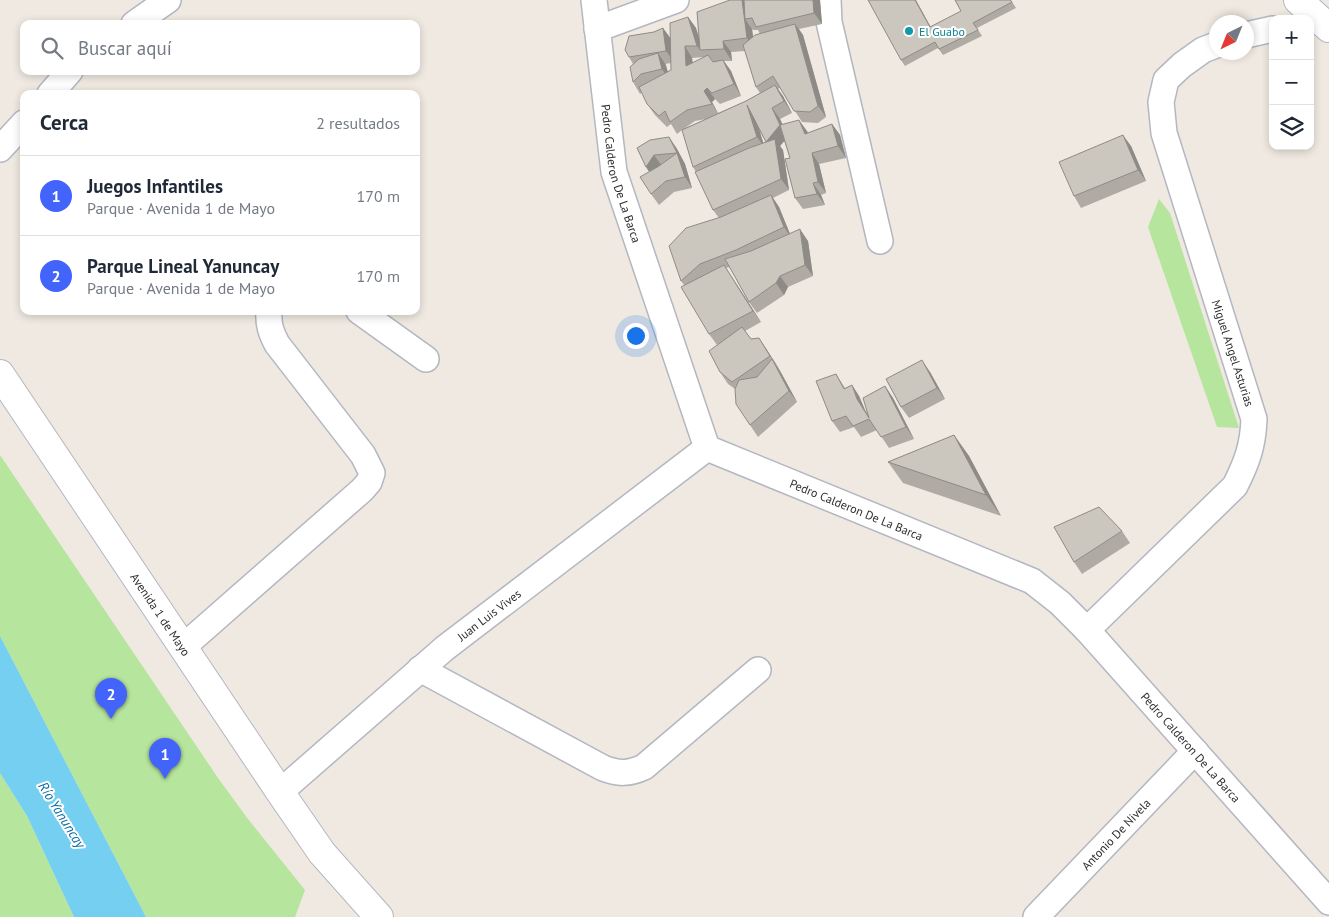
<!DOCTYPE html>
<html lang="es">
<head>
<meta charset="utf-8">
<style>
  body { margin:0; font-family:"PT Sans",sans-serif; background:#f6f6f7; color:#1f2937 }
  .controls { position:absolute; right:15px; top:15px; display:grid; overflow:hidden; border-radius:10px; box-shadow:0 2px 8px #0003 }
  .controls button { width:45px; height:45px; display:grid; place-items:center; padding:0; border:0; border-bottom:1px solid #e0e1e3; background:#fff; color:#1f2937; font:25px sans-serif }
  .compass { position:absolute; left:1209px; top:15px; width:45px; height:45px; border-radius:50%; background:#fff; box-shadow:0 2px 8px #0003; rotate:223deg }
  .you { position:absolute; left:635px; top:335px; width:18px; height:18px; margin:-12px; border:4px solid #fff; border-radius:50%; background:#1a73e8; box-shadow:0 0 0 8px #1a73e833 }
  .badge { display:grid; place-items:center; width:32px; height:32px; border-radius:50%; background:#4264fb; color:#fff; font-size:16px; font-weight:700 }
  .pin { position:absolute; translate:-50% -41px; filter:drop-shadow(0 1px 2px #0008) }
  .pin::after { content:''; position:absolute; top:26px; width:18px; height:15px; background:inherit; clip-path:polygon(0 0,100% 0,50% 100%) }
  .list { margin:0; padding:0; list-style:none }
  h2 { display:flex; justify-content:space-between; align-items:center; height:65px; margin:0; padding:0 20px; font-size:21px }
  h2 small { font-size:16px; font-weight:400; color:#747a83 }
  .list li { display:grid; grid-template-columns:32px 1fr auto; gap:15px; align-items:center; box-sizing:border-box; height:80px; padding:0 20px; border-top:1px solid #e0e1e3 }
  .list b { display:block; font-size:19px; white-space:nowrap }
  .list p { margin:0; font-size:16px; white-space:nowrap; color:#747a83 }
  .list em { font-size:16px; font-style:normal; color:#747a83 }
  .icon { flex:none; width:28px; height:28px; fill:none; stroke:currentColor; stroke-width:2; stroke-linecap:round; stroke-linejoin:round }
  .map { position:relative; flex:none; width:1329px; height:917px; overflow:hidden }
  .search { position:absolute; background:#fff; box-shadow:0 2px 8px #0003; left:20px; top:20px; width:400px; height:55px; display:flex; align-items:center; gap:12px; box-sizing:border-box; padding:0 18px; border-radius:10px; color:#747a83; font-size:19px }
  .panel { position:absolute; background:#fff; box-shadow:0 2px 8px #0003; left:20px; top:90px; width:400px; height:225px; border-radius:10px }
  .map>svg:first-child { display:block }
  .green { fill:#b6e59e }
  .water { fill:#75cff0 }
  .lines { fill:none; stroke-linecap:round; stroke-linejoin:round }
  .minor-casing { stroke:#b4b7c1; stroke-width:28 }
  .secondary-casing { stroke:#b4b7c1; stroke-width:30 }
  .minor { stroke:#fff; stroke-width:25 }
  .secondary { stroke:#fff; stroke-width:28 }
  .wall { fill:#afaba4; fill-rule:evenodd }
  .shaded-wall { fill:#8e8b86 }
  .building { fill:#cbc7bf; stroke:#8e8b86 }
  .culture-dot { fill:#0f9aa8; stroke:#fff; stroke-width:2 }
  .labels { text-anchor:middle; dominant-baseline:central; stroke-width:4; stroke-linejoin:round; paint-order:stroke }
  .culture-label { font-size:12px; fill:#0d838f; stroke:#fff; text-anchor:start }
  .street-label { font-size:12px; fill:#2e2e2e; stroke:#fff }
  .water-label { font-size:14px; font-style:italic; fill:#0d6fa3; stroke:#fff }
</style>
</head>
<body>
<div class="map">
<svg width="1329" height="917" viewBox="0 0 1329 917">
  <rect width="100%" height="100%" fill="#efe9e1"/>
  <!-- green -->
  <path class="green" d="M1159,199L1170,213L1239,428L1217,427L1148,227Z
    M0,455L218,778L248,819L305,890L295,917H146L0,636Z
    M0,773L27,816L74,917H0Z"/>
  <!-- water -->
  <path class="water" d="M0,636L146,917H74L27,816L0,773Z"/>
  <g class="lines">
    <!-- minor casing -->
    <g class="minor-casing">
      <g id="minor">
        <path id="s1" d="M594,0L614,172L707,448L1032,581L1060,603L1087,630L1329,902"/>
        <path d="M828,0L829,22L880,241"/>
        <path d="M134,24L168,0"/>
        <path d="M597,29L676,0"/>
        <path d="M1246,35L1273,29"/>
        <path d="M50,94L70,71"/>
        <path d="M0,149L24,123"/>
        <path d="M359,311L426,359"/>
        <path d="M1087,630L1235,486C1247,462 1253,446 1254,419L1164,133L1161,102L1166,80L1182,65L1203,50L1216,45"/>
        <path d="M183,647L362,490L369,482L372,473L363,455L277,344C271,333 268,324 269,311"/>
        <path d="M420,669L603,768C618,774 629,774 644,767L758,670"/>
        <path id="s2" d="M280,792L445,648L707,448"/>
        <path id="s3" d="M1036,917L1195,751"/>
      </g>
    </g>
    <!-- secondary casing -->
    <g class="secondary-casing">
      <g id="secondary">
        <path d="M1298,0L1329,28"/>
        <path id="s4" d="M0,374L280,792L322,853L379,917"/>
      </g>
    </g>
    <!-- minor -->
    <use href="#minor" class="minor"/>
    <!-- secondary -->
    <use href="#secondary" class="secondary"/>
  </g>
  <!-- wall -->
  <path class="wall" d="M730,0H820L822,24L799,29L803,35L826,117L818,123L802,122L780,88L778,89L783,96L792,113L780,119L783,125L807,131L808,133L832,124L840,135L846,158L819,164L826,193L821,195L825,205L803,209L795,198L790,158L784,141L780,146L783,150L789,190L773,198L779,207L790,234L808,241L813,276L788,287L784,295L757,313L749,302L730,267L726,268L761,322L745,331L751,339L759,338L778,367L797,402L758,437L750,425L735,389L728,384L720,372V343L717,345L709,334L684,285L681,281L719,218L713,210L696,172L693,167L682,130L677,134L671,124L667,127L655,115L647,104L642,92L640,94L633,82V64L629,57L654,32L663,28L670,38L688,17L696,28L698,36ZM752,29L753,30H758L760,34L753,37ZM745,51L756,87L760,93L746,101L718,113L712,102L715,99L720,104L741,96L731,71L724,61H732L731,52ZM704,57L693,63L692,58ZM671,63V70L668,72L665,64ZM706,119L685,128L695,121ZM758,128L766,142L763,143Z
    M955,0H1011L1016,8L977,28L982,36L943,55L938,48L905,66L901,60L961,11Z
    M669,137L677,149L685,164L692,188L674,192L659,205L651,194L649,172L646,167L637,148Z
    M1131,146L1146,181L1081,208L1074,196Z
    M930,372L945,399L909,418L901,407Z
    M836,374L845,388L852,385L859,396L865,410L868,415L885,386L893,398L914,439L889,448L877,430L861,437L854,427L840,432L832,421Z
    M954,435L969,456L1001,516L903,483L888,462Z
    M1122,531L1130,543L1082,574L1074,562Z"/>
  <!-- shaded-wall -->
  <path class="shaded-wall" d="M742,0H745V19L752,29L755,50L747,38Z
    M813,0H820L822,24L814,13Z
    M915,0H916L934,33L930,27Z
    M688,17L696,28L703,50H700L697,46Z
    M795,24L803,35L826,117L818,106Z
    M663,28L671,39L674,62L666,51Z
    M723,41L731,52L732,61L724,49Z
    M685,46L692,58L694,78L686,66Z
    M658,53L666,65L670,81L662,69Z
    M723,60L731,71L741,96L734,84Z
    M775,85L783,96L792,113L784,101Z
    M707,88L715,99L712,102L719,115L704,91Z
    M747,105L755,116L765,148L757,137Z
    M772,108L780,119L788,137L780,146L783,150L789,190L781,179L766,142Z
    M799,120L807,131L813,145L805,134Z
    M832,124L840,135L846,158L838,146Z
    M1123,135L1131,146L1146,181L1138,170Z
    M669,137L677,149L685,164L677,153Z
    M677,153L685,164L692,188L685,177Z
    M812,153L819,164L826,193L818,182Z
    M654,155L662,166L654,178L646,167Z
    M813,183L821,195L825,205L817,194Z
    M771,195L779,207L792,239L784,227Z
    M800,229L808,241L813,276L805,265Z
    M724,265L732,277L761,322L753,311Z
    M780,276L788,287L784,295L776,283Z
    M759,338L767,350L778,367L770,356Z
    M772,359L780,371L797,402L789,391Z
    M922,360L930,372L945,399L937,388Z
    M852,385L859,396L865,410L877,429L857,399Z
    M885,386L893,398L914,439L906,427Z
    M954,435L969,456L1001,516L986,495Z"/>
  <!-- building -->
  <path class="building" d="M730,0H742L747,38L723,41L724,49L700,50L697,12Z
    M744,0H813L814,13L756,27L752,18L745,19Z
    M868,0H915L930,27L961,11L955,0H1010L1012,2L973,23L978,30L939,49L935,42L901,60Z
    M688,17L697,46H685L686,66L708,55L713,62L723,60L734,84L712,93L707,88L704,91L712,104L687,110L670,122L665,111L659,116L647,104L639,87L671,70L670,23Z
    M795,24L818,106L810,112L794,111L773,76L756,87L743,45L755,35Z
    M663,28L666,51L629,57L625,50L629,36L654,32Z
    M658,53L662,69L641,74L633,82L630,67L639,59Z
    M775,85L784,101L772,108L780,125L766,142L747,105L757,137L693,167L682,130L746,101Z
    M799,120L805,134L832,124L838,146L812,153L818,182L813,183L817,194L795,198L785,159L790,158L780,125Z
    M1123,135L1138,170L1074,196L1059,162Z
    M669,137L677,153L654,155L646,167L637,148L650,140Z
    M775,139L781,179L713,210L695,172L749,148Z
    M677,153L685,177L666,181L651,194L640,177L659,166Z
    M771,195L784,227L736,250L700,264L681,281L669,246L686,228L721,217Z
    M800,229L805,265L780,276L776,283L749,302L725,259L751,251Z
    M724,265L753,311L709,334L681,287Z
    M742,327L751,339L759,338L770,356L732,382L720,372L709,351Z
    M772,359L789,391L750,425L736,404L735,389L739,380L757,377Z
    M922,360L937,388L901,407L886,379Z
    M836,374L844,389L852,385L857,399L869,418L863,398L885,386L906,427L881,437L869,419L853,426L846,416L832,421L816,381Z
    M954,435L986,495L888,462Z
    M1099,507L1122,531L1074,562L1054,527Z"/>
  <!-- markers -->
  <circle class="culture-dot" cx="909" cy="31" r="5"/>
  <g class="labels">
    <!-- culture labels -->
    <g class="culture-label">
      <text x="919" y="31">El Guabo</text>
    </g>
    <!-- street labels -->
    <g class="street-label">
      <text stroke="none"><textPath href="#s1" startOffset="176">Pedro Calderon De La Barca</textPath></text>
      <text transform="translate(1233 353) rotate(72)">Miguel Angel Asturias</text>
      <text stroke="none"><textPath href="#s1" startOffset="626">Pedro Calderon De La Barca</textPath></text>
      <text stroke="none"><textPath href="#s4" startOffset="289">Avenida 1 de Mayo</textPath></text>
      <text stroke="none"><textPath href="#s2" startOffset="274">Juan Luis Vives</textPath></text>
      <text stroke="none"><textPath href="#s1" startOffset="1046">Pedro Calderon De La Barca</textPath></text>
      <text stroke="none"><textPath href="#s3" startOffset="115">Antonio De Nivela</textPath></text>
    </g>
    <!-- water labels -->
    <g class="water-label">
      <text transform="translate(62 815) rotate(58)">Río Yanuncay</text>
    </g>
  </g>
</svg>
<div class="controls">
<button>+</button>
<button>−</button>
<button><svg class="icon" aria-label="layers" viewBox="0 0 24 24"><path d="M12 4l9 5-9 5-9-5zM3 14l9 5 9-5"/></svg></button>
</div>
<svg class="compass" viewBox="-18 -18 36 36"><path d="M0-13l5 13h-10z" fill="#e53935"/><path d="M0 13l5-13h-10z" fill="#747a83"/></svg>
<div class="you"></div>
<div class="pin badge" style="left:165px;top:779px">1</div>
<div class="pin badge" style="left:111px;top:719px">2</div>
<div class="search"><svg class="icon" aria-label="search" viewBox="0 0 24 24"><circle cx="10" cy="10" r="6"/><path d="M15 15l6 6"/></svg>Buscar aquí</div>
<section class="panel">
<h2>Cerca<small>2 resultados</small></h2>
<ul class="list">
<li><span class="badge">1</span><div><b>Juegos Infantiles</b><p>Parque · Avenida 1 de Mayo</p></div><em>170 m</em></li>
<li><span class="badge">2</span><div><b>Parque Lineal Yanuncay</b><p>Parque · Avenida 1 de Mayo</p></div><em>170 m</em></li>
</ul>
</section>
</div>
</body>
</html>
